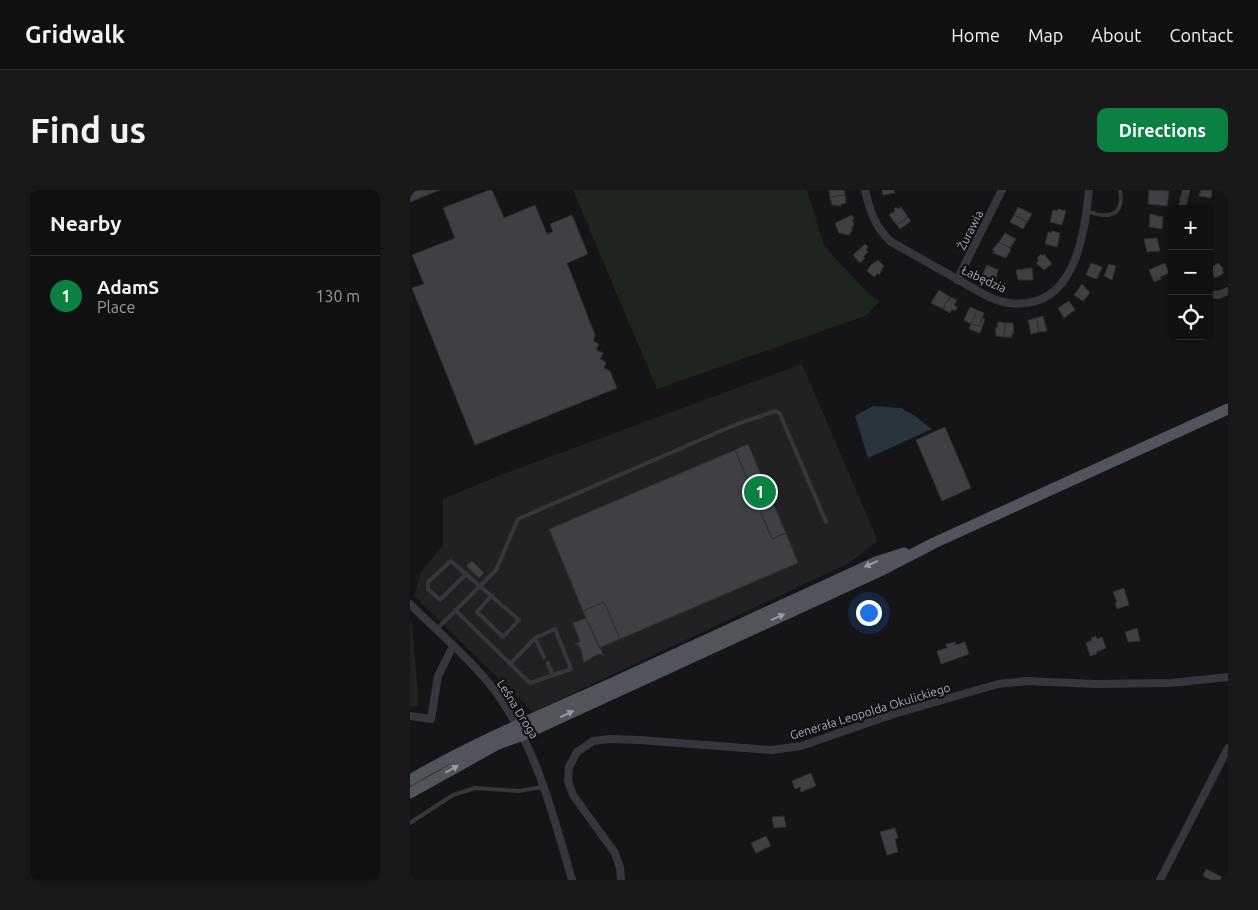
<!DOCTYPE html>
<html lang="en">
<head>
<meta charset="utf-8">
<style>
  body { margin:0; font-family:Ubuntu,sans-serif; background:#19191a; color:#f1f3f6 }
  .controls { position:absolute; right:15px; top:15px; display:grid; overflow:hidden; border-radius:10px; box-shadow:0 1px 4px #0004 }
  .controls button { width:45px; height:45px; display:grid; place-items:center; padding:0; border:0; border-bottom:1px solid #303031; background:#101011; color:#f1f3f6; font:25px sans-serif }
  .you { position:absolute; left:458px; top:422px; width:18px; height:18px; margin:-12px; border:4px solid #fff; border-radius:50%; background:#1a73e8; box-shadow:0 0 0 8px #1a73e833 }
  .badge { display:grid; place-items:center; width:32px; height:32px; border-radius:50%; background:#0b8043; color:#fff; font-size:16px; font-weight:700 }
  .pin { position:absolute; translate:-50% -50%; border:2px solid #fff; box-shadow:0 1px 5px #0006 }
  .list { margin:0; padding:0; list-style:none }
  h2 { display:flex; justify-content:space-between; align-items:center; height:65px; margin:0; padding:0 20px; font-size:21px }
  h2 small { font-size:16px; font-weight:400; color:#9c9d9f }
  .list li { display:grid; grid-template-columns:32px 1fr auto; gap:15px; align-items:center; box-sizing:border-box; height:80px; padding:0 20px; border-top:1px solid #303031 }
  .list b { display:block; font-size:19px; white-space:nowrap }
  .list p { margin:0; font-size:16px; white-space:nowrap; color:#9c9d9f }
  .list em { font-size:16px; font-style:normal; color:#9c9d9f }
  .icon { flex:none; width:28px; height:28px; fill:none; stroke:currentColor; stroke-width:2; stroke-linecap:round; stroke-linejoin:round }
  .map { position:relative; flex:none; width:818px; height:690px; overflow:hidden; border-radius:10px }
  header { display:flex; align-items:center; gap:30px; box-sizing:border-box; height:70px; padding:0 25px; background:#101011; border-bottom:1px solid #303031 }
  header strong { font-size:24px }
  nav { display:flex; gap:28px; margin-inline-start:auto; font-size:18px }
  .intro { display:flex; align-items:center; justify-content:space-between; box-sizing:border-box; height:120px; padding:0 30px }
  h1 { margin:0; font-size:35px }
  .button { padding:12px 22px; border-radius:10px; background:#0b8043; color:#fff; font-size:18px; font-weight:700 }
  main { display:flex; gap:30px; padding:0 30px }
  aside { flex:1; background:#101011; border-radius:10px; box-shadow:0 1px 4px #0004 }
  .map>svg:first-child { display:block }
  .built { fill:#212124 }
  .green { fill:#1d251e }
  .water { fill:#2a343c }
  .building { fill:#3f4044; stroke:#2f2f33 }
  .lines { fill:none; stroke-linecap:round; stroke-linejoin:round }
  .service { stroke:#36373c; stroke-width:4 }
  .minor { stroke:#36373c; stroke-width:8 }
  .primary { stroke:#52545c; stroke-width:11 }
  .oneway { fill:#959aa6 }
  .labels { text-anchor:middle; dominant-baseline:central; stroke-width:4.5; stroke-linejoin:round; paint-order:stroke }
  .street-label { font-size:12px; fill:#a6acb8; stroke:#101012 }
</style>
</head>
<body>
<header>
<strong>Gridwalk</strong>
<nav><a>Home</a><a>Map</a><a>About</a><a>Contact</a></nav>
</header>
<div class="intro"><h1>Find us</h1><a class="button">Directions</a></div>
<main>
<aside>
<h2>Nearby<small></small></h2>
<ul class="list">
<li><span class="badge">1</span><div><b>AdamS</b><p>Place</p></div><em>130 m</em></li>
</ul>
</aside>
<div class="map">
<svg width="818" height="690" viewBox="0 0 818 690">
  <rect width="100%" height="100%" fill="#151517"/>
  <!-- built -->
  <path class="built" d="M392,174L468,351L439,373L123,522L4,406L11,382L33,355V309L88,286Z"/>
  <!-- green -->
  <path class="green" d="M163,0H397L414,56L458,103L470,111L455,126L247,199Z
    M0,431L2,433L9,517L0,516Z"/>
  <!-- water -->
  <path class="water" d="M463,216L491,218L505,226L522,239L458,268L445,226Z"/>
  <!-- building -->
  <path class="building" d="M0,0H30L0,12Z
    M79,0H82L94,28L125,15L137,44L143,42L140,34L162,25L178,64L157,73L185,145L183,151L189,154L186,160L193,163L190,169L196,172L194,178L200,181L207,198L65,255L2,98L14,94L2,65L45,48L33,18Z
    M419,0H434L435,5L420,7Z
    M472,0H484L485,3L473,5Z
    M739,0L759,1L757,16L738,14Z
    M791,0H802L801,8L789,6Z
    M435,5L436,13L431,14V16L422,15L420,7Z
    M486,17L488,19L491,17L498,27L487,35L479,25L485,21L484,19Z
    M608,17L622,24L617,32L604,25Z
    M648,19L656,21L652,35L640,32L643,20L647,21Z
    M740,24L753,27L752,39L739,37Z
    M442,25L444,29L442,30L444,35L442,36V41L439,45L429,43L425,33Z
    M604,25L617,32L613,39L600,32Z
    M498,27L501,31L490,39L487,35Z
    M642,41L650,43L647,57L635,54L638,42L641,43Z
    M595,43L606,49L600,58L589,52Z
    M747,48L750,61L737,62L734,49Z
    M589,52L601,59L596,68L583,63L584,61L582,60Z
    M455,54L458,57L456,60L458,62L453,67L455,68L450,73L443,65Z
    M631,64L633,66L634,64L642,74L634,80L626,73L629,70L627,68Z
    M468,70L474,76L469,85L468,83L464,87L457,81L461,75Z
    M681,73L692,77L687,89L676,85Z
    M755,73L759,83L750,87L751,89L744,92L739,80Z
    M808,73L813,78L812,80L814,83L805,88L799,79Z
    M699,74L706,76L702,90L694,86Z
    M577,75L588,80L585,92L572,86Z
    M622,78L623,90H608L606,80Z
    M672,94L680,103L673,111L664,105Z
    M529,100L540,107L533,119L521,113Z
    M540,107L547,110L544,115L547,117L545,121L542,119L540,123L533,119Z
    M659,111L665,120L654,128L648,118Z
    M560,117L567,120L561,134L554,130Z
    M567,120L574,123L569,136L561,134Z
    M633,126L637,141L629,142L626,128Z
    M572,128L575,129L570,143L559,139L561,134L569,136Z
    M626,128L629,142L621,144L618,130Z
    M588,132L595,133L594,147L586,146L585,138H587Z
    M595,133H603L604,144L602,143V147H594Z
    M535,237L561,298L532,311L506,250Z
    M338,254L376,343L362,349L325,260Z
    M325,260L362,349L376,343L388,373L210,449L194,412L173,421L139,339Z
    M62,371L74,383L69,388L56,376Z
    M714,398L719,415L707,419L705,414L707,412L703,402Z
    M194,412L210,449L189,458L173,421Z
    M176,428L194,466L190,464L184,466L174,473L171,460L169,455L165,454L170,452L163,433Z
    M727,438L730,451L718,452L715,442Z
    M686,446L687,449L692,447L696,458L686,462L687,464L680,466L676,453L682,450L681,448Z
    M545,452L546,455L555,452L559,464L531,474L527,461L537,458L536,454Z
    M401,583L406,596L391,602L390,597L385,599L382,591Z
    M374,626L376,637L364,638L362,627Z
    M485,638L488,648L485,649L488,662L477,665L470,642Z
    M356,646L361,656L346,663L341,653Z
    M796,679L812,687L810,690H801L793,686Z"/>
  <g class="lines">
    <!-- service -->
    <path class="service" d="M677,21C697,29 715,27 710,0
      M56,384L30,410L18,399V392L41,371L109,430L93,447L67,422L82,405
      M45,420L120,493L161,479L145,439L125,448L101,473
      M26,440L86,380L108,329L327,234L366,221L370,224L416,332
      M125,448L134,467
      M138,473L142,484
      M0,633L43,605L65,598L109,601L132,597"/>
    <!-- minor -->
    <path class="minor" d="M455,0C460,21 464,35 480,51C504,65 529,79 554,93C568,101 583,111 599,113C664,121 674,48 679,0
      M772,19L776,0
      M547,90L592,0
      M799,104L808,105L818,101
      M0,414C26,440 55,464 78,492C125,550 142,621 162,690
      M0,526L21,529L28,486L43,456
      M211,690L210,678L205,663L163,605L158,591L159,577L167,562L183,551L199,549L229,550L361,560L391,556L484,524L588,494L617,491L685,494L761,493L818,487
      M750,690L818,558"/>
    <!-- primary -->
    <path class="primary" d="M0,590C63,553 131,525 198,495C287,454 377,413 466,372L494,363
      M0,603L88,554L113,545L470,381L524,353L818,219"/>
  </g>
  <!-- one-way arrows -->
  <defs><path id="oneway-solid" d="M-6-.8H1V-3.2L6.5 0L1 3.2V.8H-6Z" transform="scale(1.25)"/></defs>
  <g class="oneway">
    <use href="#oneway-solid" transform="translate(461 374) rotate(156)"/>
    <use href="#oneway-solid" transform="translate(368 427) rotate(-24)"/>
    <use href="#oneway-solid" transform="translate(157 524) rotate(-25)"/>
    <use href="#oneway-solid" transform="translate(42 579) rotate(-29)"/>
  </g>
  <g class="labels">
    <!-- street labels -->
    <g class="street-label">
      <text transform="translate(560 40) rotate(-63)">Żurawia</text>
      <text transform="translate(574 89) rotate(25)">Łabędzia</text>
      <text transform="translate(108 519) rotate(58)">Leśna Droga</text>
      <text transform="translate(460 521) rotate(-17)">Generała Leopolda Okulickiego</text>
    </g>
  </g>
</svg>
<div class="controls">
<button>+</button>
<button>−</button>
<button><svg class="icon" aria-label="locate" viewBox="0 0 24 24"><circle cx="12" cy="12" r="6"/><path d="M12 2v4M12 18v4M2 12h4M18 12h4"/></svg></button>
</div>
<div class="you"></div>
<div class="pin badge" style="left:350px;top:302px">1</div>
</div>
</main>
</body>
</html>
